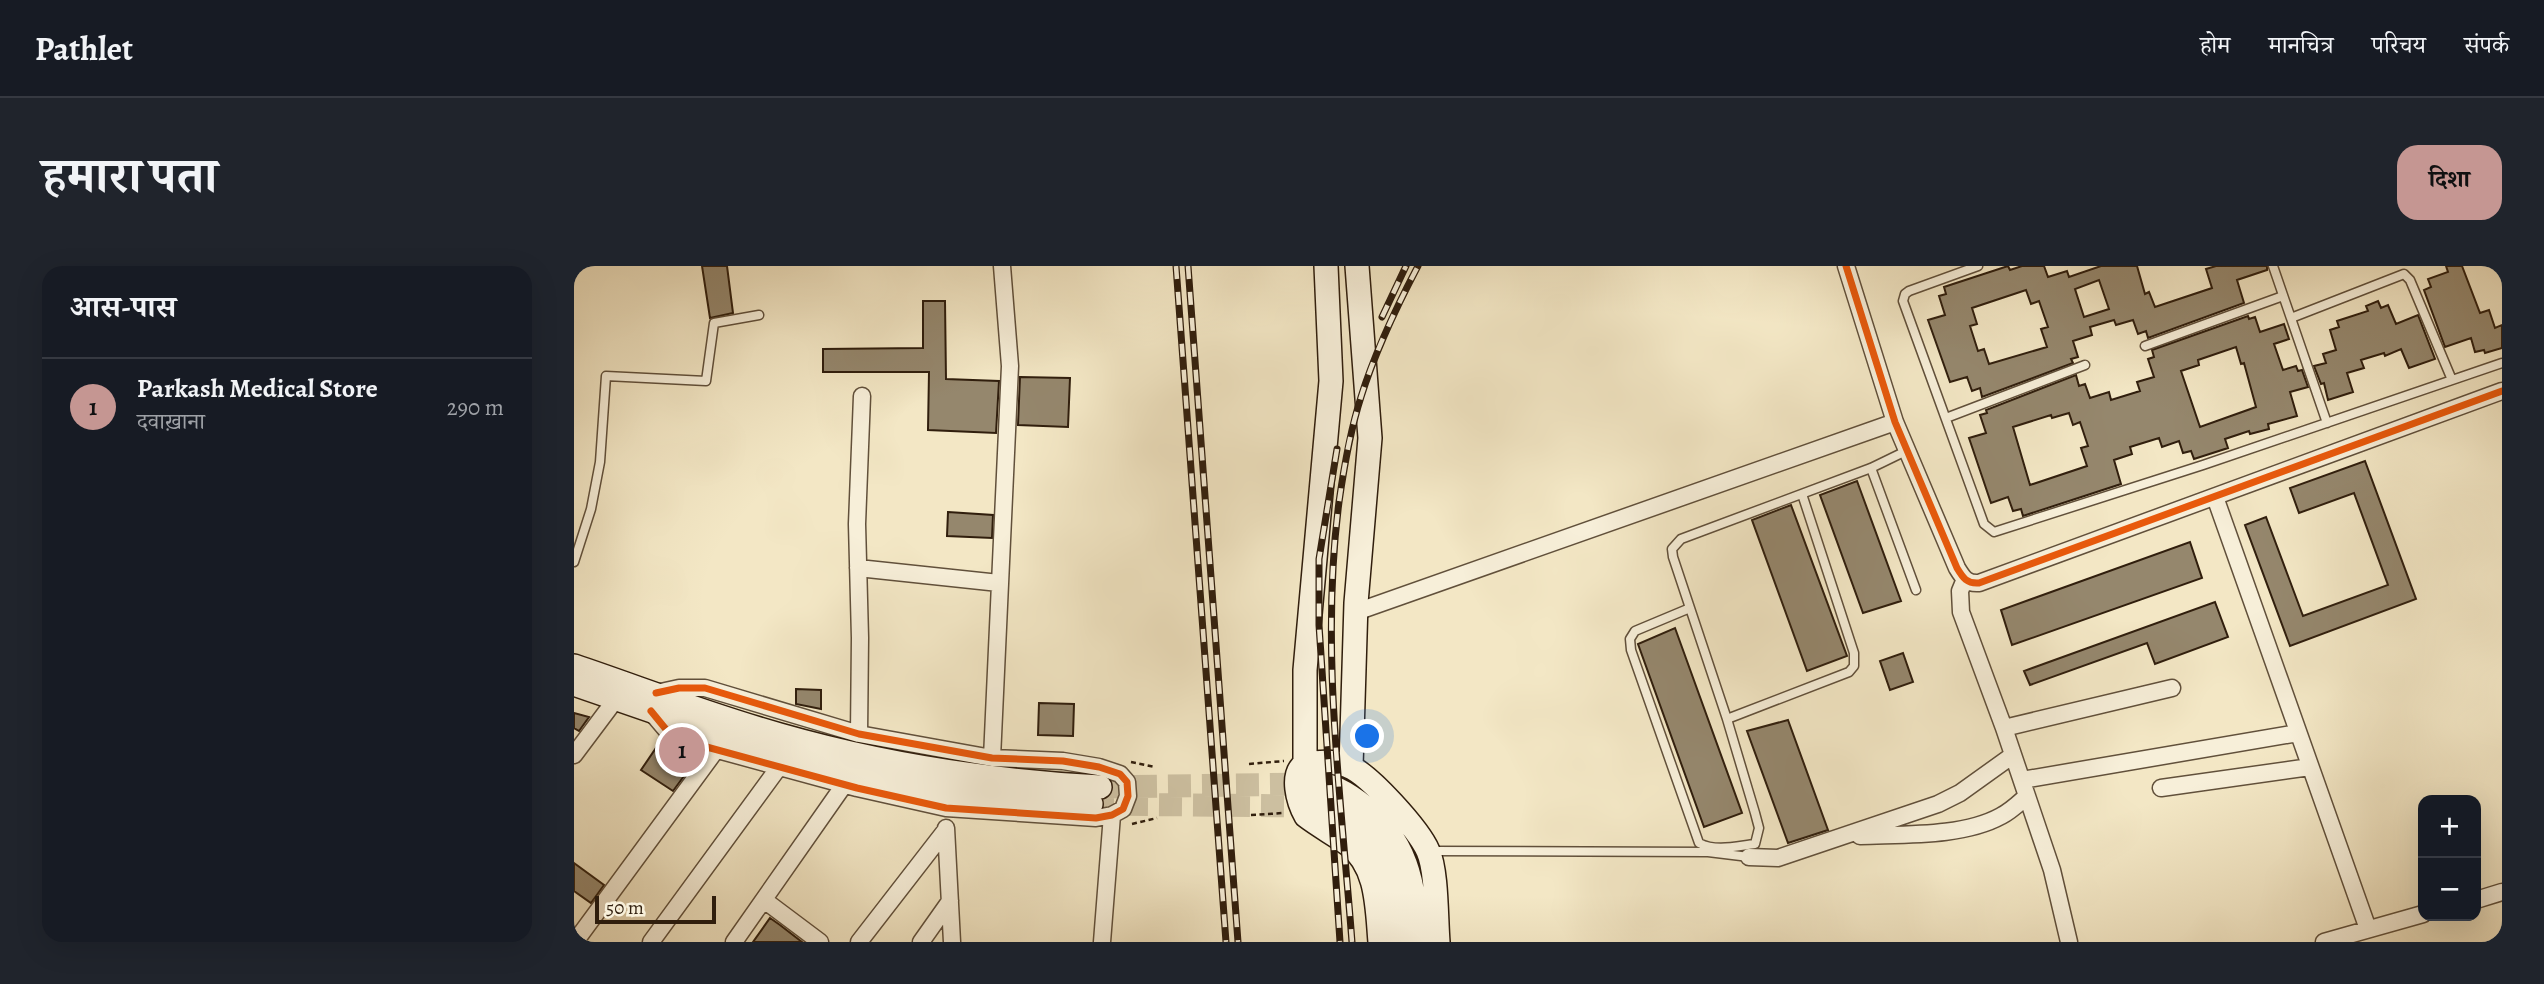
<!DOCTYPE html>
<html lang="hi">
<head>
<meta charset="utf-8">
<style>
  body { margin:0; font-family:Alegreya,"Noto Serif Devanagari",serif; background:#20242c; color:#f1f3f6 }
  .controls { position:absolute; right:21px; bottom:21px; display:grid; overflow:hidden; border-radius:14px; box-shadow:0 7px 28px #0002 }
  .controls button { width:63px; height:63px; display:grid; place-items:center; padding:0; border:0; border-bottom:2px solid #363941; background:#171b24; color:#f1f3f6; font:35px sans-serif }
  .scale { position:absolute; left:21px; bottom:18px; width:121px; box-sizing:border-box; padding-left:7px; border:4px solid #301e0d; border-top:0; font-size:19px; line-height:24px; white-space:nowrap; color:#301e0d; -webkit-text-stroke:5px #f7efd9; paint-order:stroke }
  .you { position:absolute; left:794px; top:471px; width:24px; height:24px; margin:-18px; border:5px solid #fff; border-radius:50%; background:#1a73e8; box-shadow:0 0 0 10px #1a73e833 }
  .badge { display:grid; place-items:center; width:46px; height:46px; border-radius:50%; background:#c59692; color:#111; font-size:23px; font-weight:700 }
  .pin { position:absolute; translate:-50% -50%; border:4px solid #fff; box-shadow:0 2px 7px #0006 }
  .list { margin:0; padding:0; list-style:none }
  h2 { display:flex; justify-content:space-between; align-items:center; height:91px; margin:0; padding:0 28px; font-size:30px }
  h2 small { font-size:23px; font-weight:400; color:#9ea1a6 }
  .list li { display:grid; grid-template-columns:46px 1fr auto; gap:21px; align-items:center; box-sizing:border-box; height:98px; padding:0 28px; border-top:2px solid #363941 }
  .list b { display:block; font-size:26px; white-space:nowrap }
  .list p { margin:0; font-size:23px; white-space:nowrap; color:#9ea1a6 }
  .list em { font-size:23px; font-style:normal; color:#9ea1a6 }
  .map { position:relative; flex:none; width:1928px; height:676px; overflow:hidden; border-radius:21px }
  header { display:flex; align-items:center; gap:42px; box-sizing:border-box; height:98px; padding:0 35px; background:#171b24; border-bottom:2px solid #363941 }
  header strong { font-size:33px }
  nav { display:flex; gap:38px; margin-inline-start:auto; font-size:24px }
  .intro { display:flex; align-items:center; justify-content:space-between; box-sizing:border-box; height:168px; padding:0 42px }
  h1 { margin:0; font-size:49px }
  .button { padding:18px 32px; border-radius:21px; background:#c59692; color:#111; font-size:24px; font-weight:700 }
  main { display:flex; gap:42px; padding:0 42px }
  aside { flex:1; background:#171b24; border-radius:21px; box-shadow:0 7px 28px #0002 }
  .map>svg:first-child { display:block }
  .building { fill:#95876d; stroke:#301e0d; stroke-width:2; fill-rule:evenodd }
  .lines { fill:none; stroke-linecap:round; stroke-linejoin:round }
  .secondary-tunnel { stroke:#ccbfa0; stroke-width:23; stroke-dasharray:23 11; stroke-linecap:butt }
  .lane-casing { stroke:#61503b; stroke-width:11 }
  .street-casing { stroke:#61503b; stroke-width:19 }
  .secondary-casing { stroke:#301e0d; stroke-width:26 }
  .path { stroke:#301e0d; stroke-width:2.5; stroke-dasharray:5 3.5; stroke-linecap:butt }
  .lane { stroke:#f7efd9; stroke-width:8 }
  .street { stroke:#f7efd9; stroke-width:16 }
  .secondary { stroke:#f7efd9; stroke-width:23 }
  .rail-casing { stroke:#301e0d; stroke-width:7 }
  .rail { stroke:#f7efd9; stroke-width:4.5; stroke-dasharray:13; stroke-linecap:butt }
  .cycleway-casing { stroke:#f7efd9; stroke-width:11 }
  .cycleway { stroke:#e8590c; stroke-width:7 }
</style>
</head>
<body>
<header>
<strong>Pathlet</strong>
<nav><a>होम</a><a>मानचित्र</a><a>परिचय</a><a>संपर्क</a></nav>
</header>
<div class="intro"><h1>हमारा पता</h1><a class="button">दिशा</a></div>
<main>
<aside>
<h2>आस-पास<small></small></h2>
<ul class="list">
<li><span class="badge">1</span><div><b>Parkash Medical Store</b><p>दवाख़ाना</p></div><em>290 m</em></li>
</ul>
</aside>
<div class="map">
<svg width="1928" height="676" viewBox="0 0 1928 676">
  <rect width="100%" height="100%" fill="#f3e7c5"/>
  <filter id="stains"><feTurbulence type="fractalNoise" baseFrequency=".00286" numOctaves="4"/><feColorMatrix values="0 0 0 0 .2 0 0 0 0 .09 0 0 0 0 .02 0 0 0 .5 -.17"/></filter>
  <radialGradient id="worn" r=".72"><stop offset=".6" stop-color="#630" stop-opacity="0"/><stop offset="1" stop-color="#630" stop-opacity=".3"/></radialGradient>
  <!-- building -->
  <path class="building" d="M128,0H153L159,47L136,52Z
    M1434,0L1436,4L1448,0H1470L1474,11L1493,5L1495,11L1527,0H1563L1571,28L1575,26L1581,41L1638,22L1632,3L1642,0H1693V4L1663,14L1670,37L1574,72L1572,65L1564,68L1559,54L1542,59L1540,54L1516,61L1518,69L1499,75L1504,91L1497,93L1499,97L1408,131L1406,122L1398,125L1393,111L1376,116L1354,54L1371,49L1365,30L1372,28L1370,21ZM1525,14L1535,43L1510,51L1501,23ZM1452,24L1457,38L1465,35L1474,61L1467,63L1473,81L1415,98L1410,83L1404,85L1396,60L1403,58L1398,42Z
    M1872,0H1888L1906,47L1915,44L1921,62L1928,59V82L1911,87L1910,84L1901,86L1897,72L1871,81L1850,24L1857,21L1854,13L1874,6Z
    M349,35H371L372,113L425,115L422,167L354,164L355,106H249V83L349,82Z
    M1804,35L1807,42L1814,39L1822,58L1844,49L1861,93L1835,102L1827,83L1811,90L1810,87L1787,94L1790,102L1773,107L1779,126L1754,134L1750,117L1747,118L1740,100L1752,97L1749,88L1762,84L1756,64L1765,61L1763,55L1794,45L1792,40Z
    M1674,50L1675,53L1681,51L1686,66L1710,58L1715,73L1700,78L1709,104L1722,100L1724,105L1728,104L1734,121L1716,126L1723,150L1694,158L1695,163L1676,168L1675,165L1651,173L1654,182L1620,193L1617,185L1609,187L1605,175L1588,181L1585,172L1556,181L1558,188L1540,194L1547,218L1449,250L1447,243L1439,245L1434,231L1417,237L1395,172L1412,167L1406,149L1413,147L1412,144L1502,109L1505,120L1511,118L1516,132L1535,126L1537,134L1566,125L1563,116L1580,111L1574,93L1580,91L1578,84ZM1662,81L1667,98L1670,97L1682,141L1626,161L1607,105L1625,99L1624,94ZM1495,147L1499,159L1506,156L1514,180L1507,182L1513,200L1456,219L1439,161L1477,149L1478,152Z
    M446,111L496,112L494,161L444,159Z
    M1791,195L1842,333L1716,380L1671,259L1692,251L1729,350L1814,319L1780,227L1725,247L1716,222Z
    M1283,215L1327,335L1289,347L1246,229Z
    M1217,239L1273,390L1233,405L1178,254Z
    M374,246L419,249L418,272L373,270Z
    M1616,276L1628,312L1438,379L1427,344Z
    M1641,336L1654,371L1581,398L1573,377L1456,419L1450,405Z
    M1101,362L1168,547L1130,561L1064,378Z
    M1329,387L1339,416L1316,424L1306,395Z
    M222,423L247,424V443L222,438Z
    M465,437L500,438L499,470L464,469Z
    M0,447L15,451L5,465L0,462Z
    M1214,454L1254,564L1214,577L1173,465Z
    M86,476L124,491L99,525L67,504Z
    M0,597L30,619L17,637L0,625Z
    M196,652L206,659L228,676H179Z"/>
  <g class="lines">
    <!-- secondary-tunnel -->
    <path class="secondary-tunnel" d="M526,521L729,518
      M517,538L733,540"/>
    <!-- lane casing -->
    <g class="lane-casing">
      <path id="lane" d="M1404,0L1335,25L1331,28L1329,35L1410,258L1420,266L1629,199L1928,97
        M1699,0L1753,157
        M1717,52L1830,8L1836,14L1878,114
        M1571,80L1709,30
        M1372,152L1511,99
        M1297,202L1342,324
        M0,296L17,243L26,196L32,110L132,115L140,57L185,49
        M1116,342L1061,365L1056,373L1057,384L1125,577C1142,586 1163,580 1181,578L1185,562L1181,547L1153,453L1099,291L1098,283L1107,273L1297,202L1332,185
        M1153,453L1275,406L1280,400V387L1228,228
        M856,585L1134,586L1175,591"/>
    </g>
    <!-- street casing -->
    <g class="street-casing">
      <path id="street" d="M1272,0L1321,156L1383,302C1389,312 1393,318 1405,317L1928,125
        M1641,231L1794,663
        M284,302L425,317
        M1391,313L1386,325L1387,346L1430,462L1478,604L1495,676
        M782,346L1321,156
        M78,447L95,467L107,474L283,522L372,542L522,552L538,549L549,543L554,530L553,516L546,508L525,501L489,495L418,492L285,468L131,422H105L82,427
        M1430,462L1598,422
        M285,468L286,372L283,258L288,130
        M0,489L42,433
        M418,492L436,100L428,0
        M1448,514L1724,467
        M1587,522L1736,501
        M372,562L378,676
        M1286,570C1329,568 1389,571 1427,550C1437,545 1445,537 1453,530
        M1175,591L1204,592L1364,538L1386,527L1439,489
        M190,634L246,676
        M1902,634L1928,626
        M1,676L142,484
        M77,676L205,501
        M160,676L270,519
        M285,676L371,565
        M347,676L376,635
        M528,676L538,549
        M1750,676L1849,648"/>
    </g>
    <!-- secondary casing -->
    <g class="secondary-casing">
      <path id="secondary" d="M0,400C68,423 137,450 206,469C311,499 417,515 526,521
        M0,418L194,485L378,526L470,538H517
        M731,498V404L757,115L752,0
        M777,501L782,337L796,172L783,0
        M729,518C750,515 767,523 784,536C835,575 839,616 845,676
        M733,540C749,538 759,544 772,553C817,582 822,627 826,676
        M806,676C803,642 804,600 774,578C760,568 745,560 732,550C724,536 716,508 731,498C744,496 762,495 774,500C795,508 845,564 854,585C863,605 862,652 864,676"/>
    </g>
    <!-- path -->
    <path class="path" d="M557,496L581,501
      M675,498L710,495
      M677,549L709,547
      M558,558L583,552"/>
    <!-- lane -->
    <use href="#lane" class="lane"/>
    <!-- street -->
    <use href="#street" class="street"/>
    <!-- secondary -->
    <use href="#secondary" class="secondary"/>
    <!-- rail casing -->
    <g class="rail-casing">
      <path id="rail" d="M602,0L652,676
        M614,0L664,676
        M808,51L832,0
        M763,183L745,293V359L766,676
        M778,676C767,530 746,381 765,236C770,201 776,165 787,131C801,86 822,42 844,0"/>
    </g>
    <!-- rail -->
    <use href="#rail" class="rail"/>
    <!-- cycleway casing -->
    <g class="cycleway-casing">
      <path id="cycleway" d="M1272,0L1321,156L1383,302C1389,312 1393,318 1405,317L1928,125
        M77,445L95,467L107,474L283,522L372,542L522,552L538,549L549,543L554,530L553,516L546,508L525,501L489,495L418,492L285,468L131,422H105L82,427"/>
    </g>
    <!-- cycleway -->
    <use href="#cycleway" class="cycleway"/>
  </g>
  <rect width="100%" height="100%" filter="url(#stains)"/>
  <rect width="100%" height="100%" fill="url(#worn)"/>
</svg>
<div class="controls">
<button>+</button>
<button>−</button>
</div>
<div class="scale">50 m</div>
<div class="you"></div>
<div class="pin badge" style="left:108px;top:484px">1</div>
</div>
</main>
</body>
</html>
